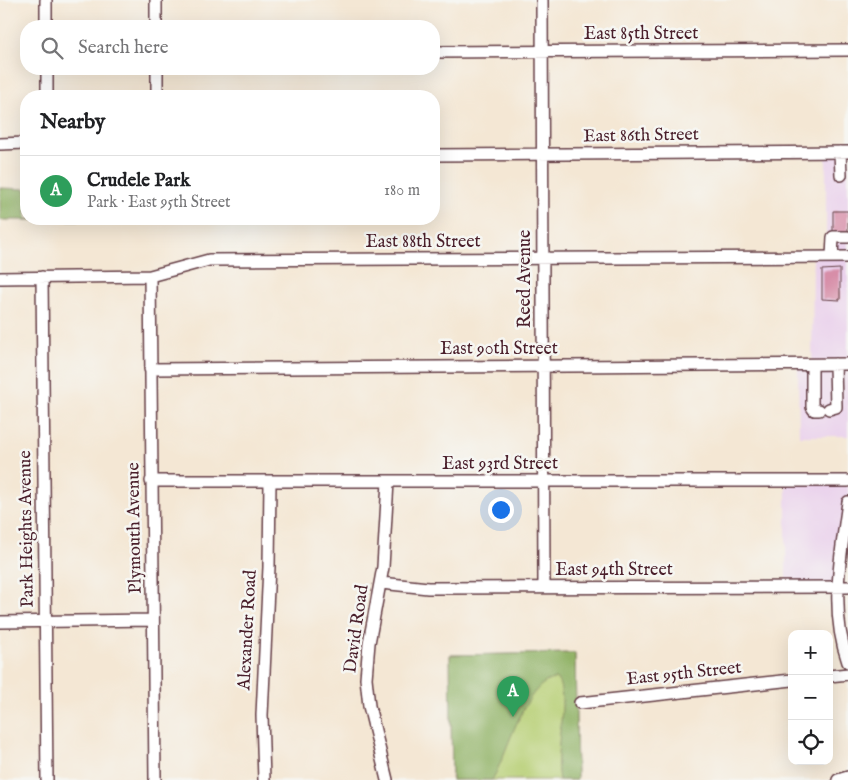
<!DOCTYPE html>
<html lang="en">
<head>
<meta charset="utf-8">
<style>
  body { margin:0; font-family:"IM FELL English",serif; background:#f6f6f6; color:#202124 }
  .controls { position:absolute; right:15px; bottom:15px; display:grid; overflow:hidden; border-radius:10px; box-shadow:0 5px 20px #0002 }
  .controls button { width:45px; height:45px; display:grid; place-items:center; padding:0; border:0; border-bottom:1px solid #e0e0e0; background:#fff; color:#202124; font:25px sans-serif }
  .you { position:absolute; left:500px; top:509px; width:18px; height:18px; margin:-12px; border:4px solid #fff; border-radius:50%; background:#1a73e8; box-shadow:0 0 0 8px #1a73e833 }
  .badge { display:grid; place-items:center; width:32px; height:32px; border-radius:50%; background:#c8321e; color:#fff; font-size:16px; font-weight:700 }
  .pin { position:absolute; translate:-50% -41px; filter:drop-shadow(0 1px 2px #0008) }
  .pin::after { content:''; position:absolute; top:26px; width:18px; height:15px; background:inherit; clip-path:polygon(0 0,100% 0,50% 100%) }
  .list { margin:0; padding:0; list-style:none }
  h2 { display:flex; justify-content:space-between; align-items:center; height:65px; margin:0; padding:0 20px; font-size:21px }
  h2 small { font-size:16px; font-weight:400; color:#757577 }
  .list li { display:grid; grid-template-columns:32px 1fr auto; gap:15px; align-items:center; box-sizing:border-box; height:70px; padding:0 20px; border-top:1px solid #e0e0e0 }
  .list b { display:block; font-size:19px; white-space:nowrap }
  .list p { margin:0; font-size:16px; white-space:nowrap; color:#757577 }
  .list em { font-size:16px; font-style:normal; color:#757577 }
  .icon { flex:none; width:28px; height:28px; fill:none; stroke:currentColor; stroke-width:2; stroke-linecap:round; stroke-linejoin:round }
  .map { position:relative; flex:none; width:848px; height:780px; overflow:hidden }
  .search { position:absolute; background:#fff; box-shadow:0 5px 20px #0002; left:20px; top:20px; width:420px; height:55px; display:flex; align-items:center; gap:12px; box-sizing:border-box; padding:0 18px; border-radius:20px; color:#757577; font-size:19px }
  .panel { position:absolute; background:#fff; box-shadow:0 5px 20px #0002; left:20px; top:90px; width:420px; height:135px; border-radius:20px }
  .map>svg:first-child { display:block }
  .built { fill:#ead1ec }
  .green { fill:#b7cf74; stroke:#807750 }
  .forest { fill:#91b266; stroke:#6e6848 }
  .building { fill:#d78ea8 }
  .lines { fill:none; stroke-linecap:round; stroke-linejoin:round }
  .minor-casing { stroke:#643d44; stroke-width:14 }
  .minor { stroke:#fff; stroke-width:11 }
  .labels { text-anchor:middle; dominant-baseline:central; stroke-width:5; stroke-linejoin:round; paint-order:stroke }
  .street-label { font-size:18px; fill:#4a1f2b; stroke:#f6f6f2 }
</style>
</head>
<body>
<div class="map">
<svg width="848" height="780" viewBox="0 0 848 780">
  <rect width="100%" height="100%" fill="#f6f6f2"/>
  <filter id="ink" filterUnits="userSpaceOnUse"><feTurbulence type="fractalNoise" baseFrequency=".02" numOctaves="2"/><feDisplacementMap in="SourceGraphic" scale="10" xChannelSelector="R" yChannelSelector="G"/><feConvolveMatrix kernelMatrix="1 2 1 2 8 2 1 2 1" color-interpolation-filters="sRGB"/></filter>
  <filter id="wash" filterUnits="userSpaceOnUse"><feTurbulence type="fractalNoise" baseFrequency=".0096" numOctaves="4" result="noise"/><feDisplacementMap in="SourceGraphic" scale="20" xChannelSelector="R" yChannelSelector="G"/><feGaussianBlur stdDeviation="1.12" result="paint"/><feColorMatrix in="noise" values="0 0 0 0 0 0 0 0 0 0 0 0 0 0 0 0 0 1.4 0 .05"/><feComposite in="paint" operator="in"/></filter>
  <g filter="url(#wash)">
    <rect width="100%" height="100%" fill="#f4e7d4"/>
    <!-- built -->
    <path class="built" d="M826,152H848V436H799L798,365L812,364L813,257L826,256Z
      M786,481H848V502L837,587H786Z"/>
    <!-- green -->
    <path class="green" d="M575,653L577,780H452L450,655Z"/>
    <!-- forest -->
    <path class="forest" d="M0,188L26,189V219L154,220H0Z
      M575,653L577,780H559C553,752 570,697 557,679C525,678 507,756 492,780H452L450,655Z"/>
    <g id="blocks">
      <!-- building -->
      <path class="building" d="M833,211H848V233H833Z
        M840,269V300L822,299V270Z"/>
    </g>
  </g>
  <g filter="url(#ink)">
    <use href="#blocks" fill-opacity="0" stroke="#643d44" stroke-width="1"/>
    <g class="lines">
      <!-- minor casing -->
      <g class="minor-casing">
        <path id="minor" d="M46,0V26
          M156,0V26
          M542,0L544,587
          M434,52L848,50
          M47,69V96
          M157,69V96
          M0,144L26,143
          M840,152L841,175
          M434,155L848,152
          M832,257L833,237H848
          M150,276L155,780
          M42,277L47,780
          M0,278L150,276L209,260L848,257
          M812,365V407L814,410H819
          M150,369L848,364
          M829,409L836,407L835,364
          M151,481H848
          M848,502C841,555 829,610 848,662
          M381,583L428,588L848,587
          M0,622L153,620
          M829,676L848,674
          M580,703L792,680
          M264,780L262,715L269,567L270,481
          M387,780L369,706L366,678L369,643L383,567L388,482
          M838,780L848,777"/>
      </g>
      <!-- minor -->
      <use href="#minor" class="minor"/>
    </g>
  </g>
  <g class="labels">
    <!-- street labels -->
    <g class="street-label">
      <text x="641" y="34">East 85th Street</text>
      <text transform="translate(641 136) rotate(-1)">East 86th Street</text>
      <text x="423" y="242">East 88th Street</text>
      <text transform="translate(525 279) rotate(-90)">Reed Avenue</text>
      <text x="499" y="349">East 90th Street</text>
      <text x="500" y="464">East 93rd Street</text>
      <text transform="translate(135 528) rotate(-91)">Plymouth Avenue</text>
      <text transform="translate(27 529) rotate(-91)">Park Heights Avenue</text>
      <text x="614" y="570">East 94th Street</text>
      <text transform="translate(357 629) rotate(-82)">David Road</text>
      <text transform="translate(248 630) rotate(-87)">Alexander Road</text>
      <text transform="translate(684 674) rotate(-6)">East 95th Street</text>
    </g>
  </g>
</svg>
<div class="controls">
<button>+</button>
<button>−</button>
<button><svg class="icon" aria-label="locate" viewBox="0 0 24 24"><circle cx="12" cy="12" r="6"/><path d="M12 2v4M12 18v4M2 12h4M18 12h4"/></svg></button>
</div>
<div class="you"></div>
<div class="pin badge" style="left:513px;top:717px;background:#2e9e5b">A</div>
<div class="search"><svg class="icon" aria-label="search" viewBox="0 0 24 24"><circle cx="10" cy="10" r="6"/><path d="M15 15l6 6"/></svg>Search here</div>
<section class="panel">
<h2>Nearby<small></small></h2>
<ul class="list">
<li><span class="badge" style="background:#2e9e5b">A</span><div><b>Crudele Park</b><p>Park · East 95th Street</p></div><em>180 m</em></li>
</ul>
</section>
</div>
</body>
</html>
